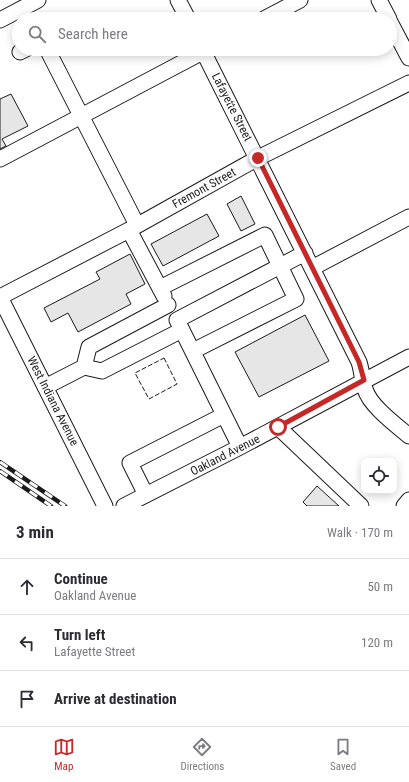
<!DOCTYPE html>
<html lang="en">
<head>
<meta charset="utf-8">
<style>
  body { margin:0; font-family:"Roboto Condensed",sans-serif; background:#f7f7f7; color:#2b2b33 }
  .controls { position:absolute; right:12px; bottom:12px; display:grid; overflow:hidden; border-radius:8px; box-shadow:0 2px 10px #0003 }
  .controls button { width:36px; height:36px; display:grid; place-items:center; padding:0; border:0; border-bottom:1px solid #e1e1e2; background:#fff; color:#2b2b33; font:20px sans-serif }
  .stop { position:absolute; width:12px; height:12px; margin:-9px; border:3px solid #c62828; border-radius:50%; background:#fff }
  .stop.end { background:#c62828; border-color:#fff; box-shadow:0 1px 4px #0008 }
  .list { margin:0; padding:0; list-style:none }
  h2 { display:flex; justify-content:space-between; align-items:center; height:52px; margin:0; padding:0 16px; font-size:17px }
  h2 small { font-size:13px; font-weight:400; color:#7c7c81 }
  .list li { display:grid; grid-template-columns:26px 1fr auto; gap:12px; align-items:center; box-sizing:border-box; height:56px; padding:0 16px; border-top:1px solid #e1e1e2 }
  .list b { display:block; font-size:15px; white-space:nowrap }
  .list p { margin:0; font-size:13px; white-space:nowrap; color:#7c7c81 }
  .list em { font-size:13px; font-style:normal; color:#7c7c81 }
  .icon { flex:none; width:22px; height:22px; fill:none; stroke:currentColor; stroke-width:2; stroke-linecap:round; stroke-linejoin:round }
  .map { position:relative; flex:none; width:409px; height:506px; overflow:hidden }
  .search { position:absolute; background:#fff; box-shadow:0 2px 10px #0003; left:12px; right:12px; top:12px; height:44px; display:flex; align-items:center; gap:10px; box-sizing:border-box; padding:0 14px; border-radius:22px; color:#7c7c81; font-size:15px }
  .sheet { height:220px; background:#fff }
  nav { display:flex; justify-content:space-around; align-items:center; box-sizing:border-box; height:56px; border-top:1px solid #e1e1e2; background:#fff; font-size:11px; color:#7c7c81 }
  nav a { display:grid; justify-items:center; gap:2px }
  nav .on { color:#c62828 }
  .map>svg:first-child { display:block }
  .building { fill:#e6e6e6; stroke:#1a1a1a }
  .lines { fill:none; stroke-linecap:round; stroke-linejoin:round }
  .minor-casing { stroke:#1a1a1a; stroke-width:17 }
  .minor { stroke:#fff; stroke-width:15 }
  .rail-casing { stroke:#1a1a1a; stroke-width:4.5 }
  .rail { stroke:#fff; stroke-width:3; stroke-dasharray:9; stroke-linecap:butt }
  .fence { stroke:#1a1a1a; stroke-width:1; stroke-dasharray:5 2; stroke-linecap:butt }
  .route { stroke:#c62828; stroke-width:5 }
  .labels { text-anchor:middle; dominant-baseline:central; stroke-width:3; stroke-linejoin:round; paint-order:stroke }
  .street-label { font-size:12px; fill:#1a1a1a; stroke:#fff }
</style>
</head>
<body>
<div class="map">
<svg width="409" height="506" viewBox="0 0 409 506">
  <rect width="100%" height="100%" fill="#fff"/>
  <!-- building -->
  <path class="building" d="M11,94L28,126L2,139L6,146L0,149V99Z
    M241,196L255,224L241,231L227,204Z
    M207,214L219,236L163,266L151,244Z
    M130,254L145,284L126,294L131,304L78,332L68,313L51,322L44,308L100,279L96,272Z
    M305,315L329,361L259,397L235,352Z
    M317,486L339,506H307L303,502Z"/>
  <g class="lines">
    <!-- minor casing -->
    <g class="minor-casing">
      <path id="minor" d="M178,0L188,19
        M379,0L389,19
        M264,19L300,0
        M0,20L38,0
        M390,22L409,58
        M47,49L137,225
        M202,49L359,362C362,371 362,380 365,389C370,406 396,425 409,436
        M20,52L26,49
        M0,159L208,49
        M129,230L164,296
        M312,268L409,217
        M160,288L265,235L296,299L193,351
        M0,297L129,230L258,158L409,83
        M0,297L105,506
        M168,305L89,347L84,367L102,371L182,330
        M45,387L84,367
        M278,427L361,506
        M240,447L177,320L305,253
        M146,495L130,463L224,415
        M124,506L240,447L409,357
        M404,506L409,500"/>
    </g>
    <!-- minor -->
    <use href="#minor" class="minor"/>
    <!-- rail casing -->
    <g class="rail-casing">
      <path id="rail" d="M0,462L65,506
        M0,471L51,506"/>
    </g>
    <!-- rail -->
    <use href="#rail" class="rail"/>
    <!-- fence -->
    <path class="fence" d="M164,358L177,384L149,399L135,373Z"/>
  </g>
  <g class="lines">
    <!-- route -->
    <path class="route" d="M258,158L359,362L364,380L278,427"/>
  </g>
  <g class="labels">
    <!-- street labels -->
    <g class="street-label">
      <text transform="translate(232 107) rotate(63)">Lafayette Street</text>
      <text transform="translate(204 188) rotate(-29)">Fremont Street</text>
      <text transform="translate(53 401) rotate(63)">West Indiana Avenue</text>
      <text transform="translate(225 455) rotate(-27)">Oakland Avenue</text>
    </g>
  </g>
</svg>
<div class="controls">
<button><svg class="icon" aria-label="locate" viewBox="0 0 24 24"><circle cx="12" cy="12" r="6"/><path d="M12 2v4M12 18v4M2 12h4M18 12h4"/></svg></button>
</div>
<div class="stop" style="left:278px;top:427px"></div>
<div class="stop end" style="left:258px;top:158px"></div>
<div class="search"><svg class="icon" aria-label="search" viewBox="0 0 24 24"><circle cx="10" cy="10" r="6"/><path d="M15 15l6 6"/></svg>Search here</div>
</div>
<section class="sheet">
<h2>3 min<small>Walk · 170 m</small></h2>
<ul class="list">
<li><svg class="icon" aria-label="ahead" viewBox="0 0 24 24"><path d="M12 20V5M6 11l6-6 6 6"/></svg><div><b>Continue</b><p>Oakland Avenue</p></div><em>50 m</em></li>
<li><svg class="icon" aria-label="left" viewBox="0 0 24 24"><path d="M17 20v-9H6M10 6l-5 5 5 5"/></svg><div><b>Turn left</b><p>Lafayette Street</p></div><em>120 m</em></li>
<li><svg class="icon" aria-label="arrive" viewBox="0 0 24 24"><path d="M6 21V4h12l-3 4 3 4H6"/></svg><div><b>Arrive at destination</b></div></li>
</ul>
</section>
<nav>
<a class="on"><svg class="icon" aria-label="map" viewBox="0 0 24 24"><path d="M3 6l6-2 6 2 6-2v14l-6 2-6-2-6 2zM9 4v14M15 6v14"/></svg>Map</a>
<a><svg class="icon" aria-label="directions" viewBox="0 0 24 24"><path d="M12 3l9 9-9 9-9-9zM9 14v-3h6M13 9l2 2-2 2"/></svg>Directions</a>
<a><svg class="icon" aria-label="saved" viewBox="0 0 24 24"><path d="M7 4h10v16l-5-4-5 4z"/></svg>Saved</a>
</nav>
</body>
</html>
